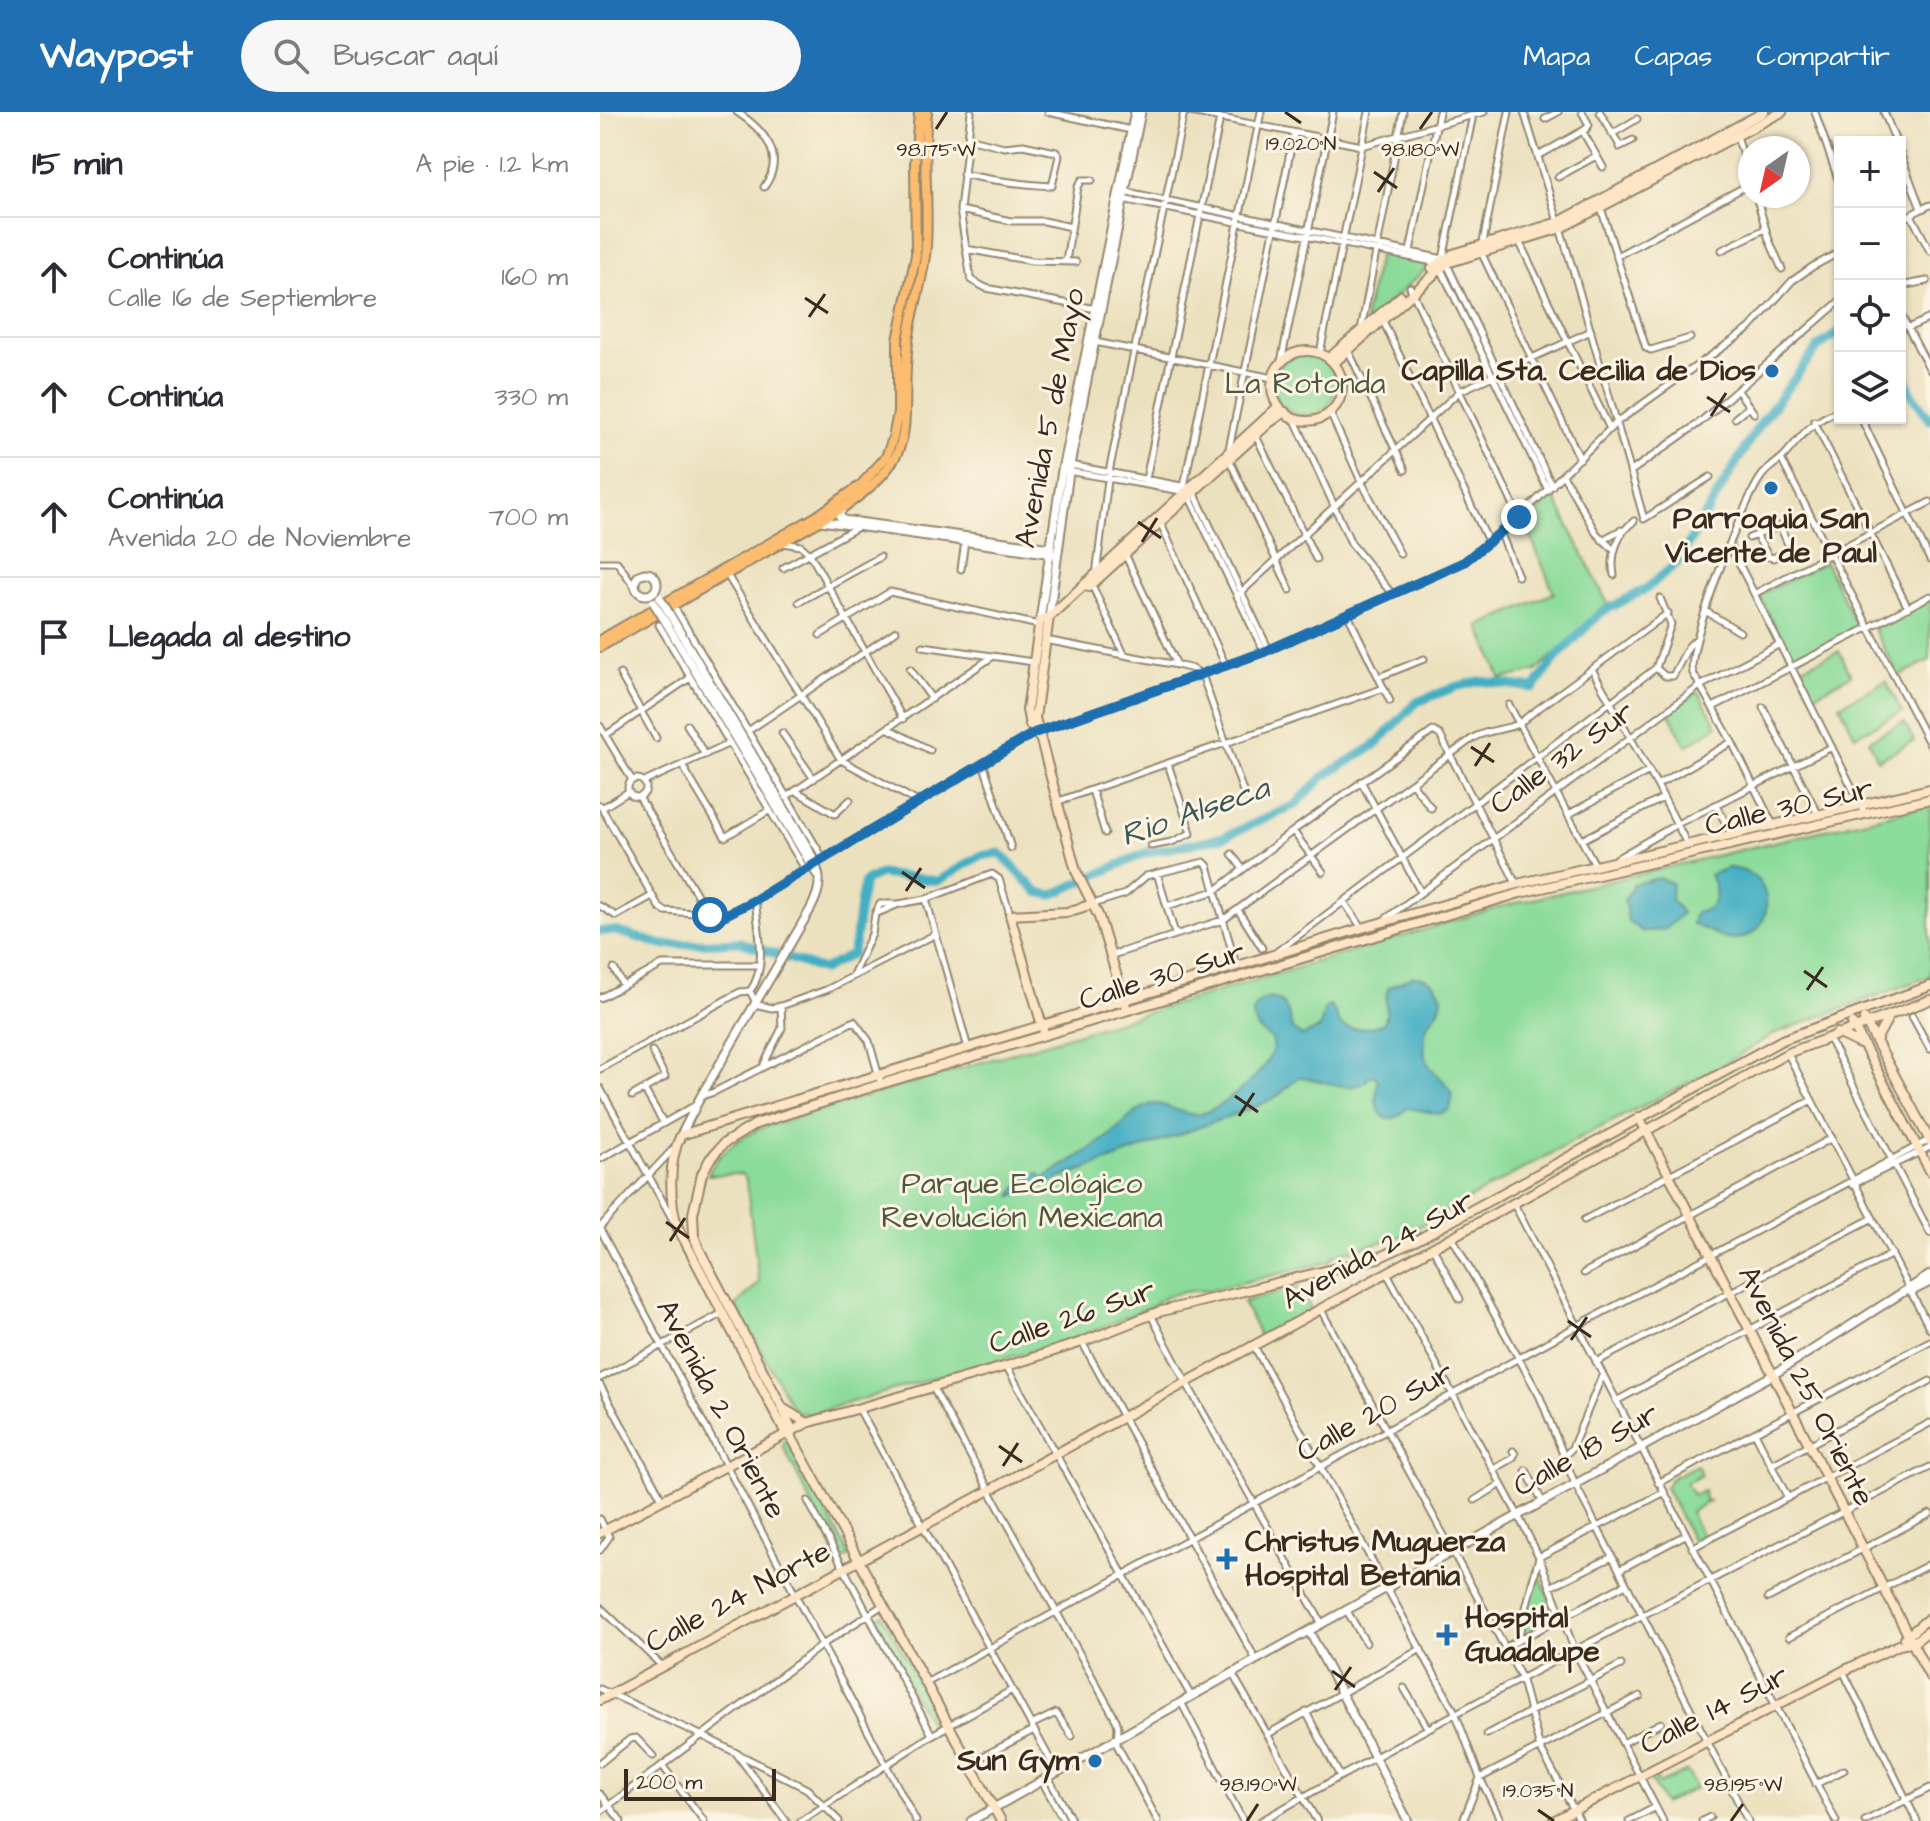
<!DOCTYPE html>
<html lang="es">
<head>
<meta charset="utf-8">
<style>
  body { margin:0; font-family:"Architects Daughter",sans-serif; background:#f7f7f7; color:#2b2b33 }
  .controls { position:absolute; right:24px; top:24px; display:grid; overflow:hidden; border-radius:0px; box-shadow:0 2px 6px #0004 }
  .controls button { width:72px; height:72px; display:grid; place-items:center; padding:0; border:0; border-bottom:2px solid #e1e1e2; background:#fff; color:#2b2b33; font:40px sans-serif }
  .compass { position:absolute; left:1138px; top:24px; width:72px; height:72px; border-radius:50%; background:#fff; box-shadow:0 2px 6px #0004; rotate:214deg }
  .scale { position:absolute; left:24px; bottom:20px; width:152px; box-sizing:border-box; padding-left:8px; border:4px solid #3b2a1e; border-top:0; font-size:22px; line-height:28px; white-space:nowrap; color:#3b2a1e; -webkit-text-stroke:6px #fcf5e5; paint-order:stroke }
  .stop { position:absolute; width:24px; height:24px; margin:-18px; border:6px solid #1f6fb2; border-radius:50%; background:#fff }
  .stop.end { background:#1f6fb2; border-color:#fff; box-shadow:0 2px 8px #0008 }
  .list { margin:0; padding:0; list-style:none }
  h2 { display:flex; justify-content:space-between; align-items:center; height:104px; margin:0; padding:0 32px; font-size:34px }
  h2 small { font-size:26px; font-weight:400; color:#7c7c81 }
  .list li { display:grid; grid-template-columns:52px 1fr auto; gap:24px; align-items:center; box-sizing:border-box; height:120px; padding:0 32px; border-top:2px solid #e1e1e2 }
  .list b { display:block; font-size:30px; white-space:nowrap }
  .list p { margin:0; font-size:26px; white-space:nowrap; color:#7c7c81 }
  .list em { font-size:26px; font-style:normal; color:#7c7c81 }
  .icon { flex:none; width:44px; height:44px; fill:none; stroke:currentColor; stroke-width:2; stroke-linecap:round; stroke-linejoin:round }
  .map { position:relative; flex:none; width:1330px; height:1709px; overflow:hidden }
  header { display:flex; align-items:center; gap:48px; box-sizing:border-box; height:112px; padding:0 40px; background:#1f6fb2; color:#fff }
  header strong { font-size:38px }
  nav { display:flex; gap:44px; margin-inline-start:auto; font-size:28px }
  .search { width:560px; height:72px; background:#f7f7f7; display:flex; align-items:center; gap:20px; box-sizing:border-box; padding:0 28px; border-radius:44px; color:#7c7c81; font-size:30px }
  main { display:flex }
  aside { flex:1; background:#fff }
  .map>svg:first-child { display:block }
  .green { fill:#8bdb9a; stroke:#63825c; stroke-width:2 }
  .water { fill:#43aec2; stroke:#3f6c70; stroke-width:2 }
  .lines { fill:none; stroke-linecap:round; stroke-linejoin:round }
  .river { stroke:#43aec2; stroke-width:9 }
  .minor-casing { stroke:#94866e; stroke-width:9 }
  .tertiary-casing { stroke:#94866e; stroke-width:11 }
  .secondary-casing { stroke:#94866e; stroke-width:12 }
  .primary-casing { stroke:#94866e; stroke-width:12 }
  .minor { stroke:#fff; stroke-width:5 }
  .tertiary { stroke:#fff; stroke-width:7 }
  .secondary { stroke:#fee5c5; stroke-width:8 }
  .primary { stroke:#fcbd6f; stroke-width:8 }
  .tertiary-bridge-casing { stroke:#94866e; stroke-width:11; stroke-linecap:butt }
  .tertiary-bridge { stroke:#fff; stroke-width:7 }
  .route { stroke:#1f6fb2; stroke-width:10 }
  .ticks { fill:none; stroke:#3b2a1e; stroke-width:3 }
  .poi-dot { fill:#1f6fb2; stroke:#fcf5e5; stroke-width:3 }
  .labels { text-anchor:middle; dominant-baseline:central; stroke-width:6; stroke-linejoin:round; paint-order:stroke }
  .poi-label { font-size:30px; font-weight:bold; fill:#3b2a1e; stroke:#fcf5e5; text-anchor:end }
  .park-label { font-size:30px; fill:#4f563d; stroke:#fcf5e5 }
  .street-label { font-size:30px; fill:#3b2a1e; stroke:#fcf5e5 }
  .water-label { font-size:32px; font-style:italic; fill:#3e5857; stroke:#fcf5e5 }
  .ticks-label { font-size:20px; text-anchor:middle; fill:#3b2a1e; stroke:#fcf5e5; stroke-width:6; stroke-linejoin:round; paint-order:stroke }
</style>
</head>
<body>
<header>
<strong>Waypost</strong>
<div class="search"><svg class="icon" aria-label="search" viewBox="0 0 24 24"><circle cx="10" cy="10" r="6"/><path d="M15 15l6 6"/></svg>Buscar aquí</div>
<nav><a>Mapa</a><a>Capas</a><a>Compartir</a></nav>
</header>
<main>
<aside>
<h2>15 min<small>A pie · 1.2 km</small></h2>
<ul class="list">
<li><svg class="icon" aria-label="ahead" viewBox="0 0 24 24"><path d="M12 20V5M6 11l6-6 6 6"/></svg><div><b>Continúa</b><p>Calle 16 de Septiembre</p></div><em>160 m</em></li>
<li><svg class="icon" aria-label="ahead" viewBox="0 0 24 24"><path d="M12 20V5M6 11l6-6 6 6"/></svg><div><b>Continúa</b></div><em>330 m</em></li>
<li><svg class="icon" aria-label="ahead" viewBox="0 0 24 24"><path d="M12 20V5M6 11l6-6 6 6"/></svg><div><b>Continúa</b><p>Avenida 20 de Noviembre</p></div><em>700 m</em></li>
<li><svg class="icon" aria-label="arrive" viewBox="0 0 24 24"><path d="M6 21V4h12l-3 4 3 4H6"/></svg><div><b>Llegada al destino</b></div></li>
</ul>
</aside>
<div class="map">
<svg width="1330" height="1709" viewBox="0 0 1330 1709">
  <rect width="100%" height="100%" fill="#fcf5e5"/>
  <filter id="ink" filterUnits="userSpaceOnUse"><feTurbulence type="fractalNoise" baseFrequency=".0125" numOctaves="2"/><feDisplacementMap in="SourceGraphic" scale="16" xChannelSelector="R" yChannelSelector="G"/><feConvolveMatrix kernelMatrix="1 2 1 2 8 2 1 2 1" color-interpolation-filters="sRGB"/></filter>
  <filter id="wash" filterUnits="userSpaceOnUse"><feTurbulence type="fractalNoise" baseFrequency=".006" numOctaves="4" result="noise"/><feDisplacementMap in="SourceGraphic" scale="32" xChannelSelector="R" yChannelSelector="G"/><feGaussianBlur stdDeviation="1.8" result="paint"/><feColorMatrix in="noise" values="0 0 0 0 0 0 0 0 0 0 0 0 0 0 0 0 0 1.4 0 .05"/><feComposite in="paint" operator="in"/></filter>
  <g filter="url(#wash)">
    <rect width="100%" height="100%" fill="#ece1bf"/>
    <!-- green -->
    <path class="green" d="M779,142L830,153L766,212L765,204Z
      M674 272a31 31 0 1 1 62 0a31 31 0 1 1-62 0Z
      M952,381L1008,492L936,559L901,567L879,514L954,481L927,416Z
      M1225,450L1258,516L1193,549L1159,483Z
      M1330,487V548L1299,564L1273,516Z
      M1239,539L1251,563L1212,584L1198,557Z
      M1286,569L1302,600L1255,624L1240,593Z
      M1098,579L1117,614L1086,634L1069,601Z
      M1304,610L1314,629L1278,648L1269,628Z
      M1330,693V864L1176,921L1114,958L981,1025L800,1125L735,1143L729,1150L607,1179C592,1177 563,1182 554,1193L465,1231L364,1257L211,1302L199,1301L192,1295L136,1193L159,1171L146,1067L141,1062L108,1063C119,1038 140,1025 165,1015L904,794Z
      M699,1175L711,1197L660,1226L643,1190Z
      M186,1326L250,1444L240,1449L183,1334Z
      M1097,1353L1102,1363L1086,1371L1093,1383L1104,1378L1105,1388L1109,1389L1090,1400L1102,1424L1092,1428L1065,1375L1071,1366Z
      M936,1455L957,1504L922,1524Z
      M282,1503L342,1611L332,1616L272,1508Z
      M1087,1659L1096,1676L1064,1692L1049,1665L1054,1663L1059,1672Z"/>
    <!-- water -->
    <path class="water" d="M1127,756C1182,757 1175,828 1133,827C1119,827 1105,816 1092,812L1095,801C1117,798 1120,781 1110,763Z
      M1059,766L1072,771L1071,787L1082,801L1066,817L1043,820L1028,809L1024,788L1034,772Z
      M813,864C827,863 836,871 842,884C841,898 836,902 828,912C824,918 824,937 825,944C828,964 864,973 848,999L839,1002L808,996L795,1006L788,1007C773,1000 776,983 778,969L775,964H770C757,986 719,966 699,965L679,983L660,993L412,1084C416,1071 426,1068 438,1061L444,1066C465,1052 487,1040 507,1025C520,1015 531,1002 546,994C562,986 581,1005 600,1002C621,998 682,951 672,927C632,904 666,874 683,892C689,898 690,909 692,917L702,924L720,916L724,898L729,893C736,899 735,903 739,910C746,922 773,915 784,911C790,899 782,888 789,875Z"/>
    <g class="lines">
      <!-- river -->
      <path class="river" d="M1300,248L1311,281L1330,308
        M0,819H16L63,833L140,830L223,858L252,842C259,818 257,793 265,769L280,762L338,769L380,744L400,741L437,780L452,783L545,741L624,725L695,693L724,664L775,633L817,590L855,575L880,569L934,576L956,546L1000,501L1046,477L1077,451L1157,316L1218,235L1240,219"/>
    </g>
  </g>
  <g filter="url(#ink)">
    <g class="lines">
      <!-- minor casing -->
      <g class="minor-casing">
        <path id="minor" d="M137,0C164,18 187,44 164,75
          M371,0L360,98L371,168L386,176L496,197
          M448,0L531,18
          M591,0L762,34L884,0
          M909,0L881,140L980,347
          M924,0L974,161L1044,407L1110,365
          M1000,0L1020,34
          M1215,0L1240,73
          M1284,0L1296,30
          M945,7L958,0
          M983,20L1003,55
          M1012,22L1037,7
          M1137,24L1150,65
          M1019,35L1033,28
          M1300,41L1321,97
          M938,44L986,17L989,13L982,0
          M363,62C393,69 422,72 452,74L459,44L456,40L423,33L404,35L368,26
          M958,65L996,44
          M523,79L843,147
          M1156,84L1169,128L1182,157
          M522,87L838,151L948,378
          M1001,96L1046,236L1051,238L1090,226
          M360,98L411,109H444L471,115
          M1311,103L1330,139
          M1300,108L1330,93
          M918,127L1010,317
          M366,137L432,149L476,150
          M1122,138L1165,117
          M810,139L839,0
          M1017,144L1150,72
          M843,147L873,3
          M466,149L478,75L482,68H492
          M846,150L952,374
          M1300,168L1306,173L1327,169
          M810,175L919,405
          M1300,201L1330,258
          M783,209L889,431
          M1308,216L1330,206
          M761,218L803,0
          M495,230L673,266
          M748,238L805,358
          M720,241L769,0
          M681,250L733,0
          M1138,279L1154,301
          M730,301L761,369L800,442
          M694,306L751,431L792,482
          M1135,306L1149,295
          M1261,306L1330,448
          M1214,309L1308,496
          M655,322L716,447
          M629,337L694,21
          M629,347L690,478
          M1181,347L1330,633
          M470,353L592,376L669,538
          M462,358L587,380L664,540
          M1030,360L1099,311L1240,189
          M963,363L996,421L1015,439
          M545,372L620,6
          M583,379L661,0
          M560,410L626,554
          M901,422L918,464
          M1156,423L1169,445L1173,446L1190,437L1180,414
          M1149,426L1209,403
          M1002,428L1021,418
          M183,431L201,434L210,442L303,607
          M1130,434L1265,701
          M525,442L577,553
          M0,450H17L35,475
          M183,456L258,415
          M361,457L365,429
          M127,463L241,648L318,690
          M496,463L509,360L584,0
          M1014,463C1010,442 1018,421 1034,409
          M491,471L524,542
          M1154,482L1330,390
          M637,484L860,279L991,219
          M199,490L280,445
          M76,498L223,746
          M1107,500L1140,520
          M748,503L790,589
          M59,513L205,757
          M220,523L290,480L439,513
          M445,528L577,553L593,557L602,563
          M323,534L433,550
          M1056,556L1065,564H1073L1088,535L1095,528
          M310,557L332,587
          M993,559L1057,673L1087,732
          M20,562L56,626
          M602,563L644,682
          M779,565L824,547
          M909,593L995,753
          M1113,595L1330,484
          M1163,595L1218,702
          M87,613L105,643
          M0,614L32,668
          M289,617L330,638
          M148,619L296,519
          M182,621L214,667
          M6,623L90,566
          M383,651L411,736
          M82,653L125,725L170,698
          M28 676a9 9 0 1 1 18 0a9 9 0 1 1-18 0Z
          M761,669L820,779
          M44,670L130,631
          M812,671L831,696
          M1057,673L1132,630
          M492,678L505,721
          M196,679L235,702L250,688
          M39,685L109,803
          M186,685L392,545
          M456,690L784,576
          M0,693L59,795L65,799L125,803L155,788L210,753
          M1116,693L1131,721
          M2,696L28,680
          M969,702L1049,659
          M1174,715L1132,630L1093,561C1085,538 1144,388 1161,365C1167,356 1177,351 1184,344C1205,320 1210,310 1240,298
          M693,719L723,760
          M982,728L1063,686
          M551,734L572,730L591,721L568,652
          M632,742L642,756
          M1016,747L1077,712L1232,635
          M216,751L434,621L664,540L864,450L915,409L1017,310L1150,216L1192,169L1212,155L1240,140
          M557,761L575,822
          M326,787L368,936
          M744,790L762,816
          M493,792L525,782L546,764L604,750L608,754L636,853
          M0,794L16,804L52,784
          M567,794L615,779L693,719L833,619L840,623L917,773
          M638,798L662,836
          M275,802L280,792H298
          M784,808L1100,574L1180,532
          M675,841L1056,556L1071,512L1060,486
          M512,843L623,808L873,626C891,615 913,620 927,605L1068,501
          M14,857L23,873
          M252,865L272,822L275,802L299,792L326,787L392,762L399,767L410,802
          M150,879C168,856 158,815 155,788
          M0,886L62,853H158
          M155,892L172,896L181,894L226,878L336,822
          M1312,904L1330,937
          M1229,927L1330,1121
          M1188,942L1330,1217
          M164,952L182,916L181,894
          M0,957L140,880L150,879L155,889
          M0,976L73,1108
          M44,977L63,1010
          M32,984L65,965L52,939
          M102,984L114,980L254,909L269,929L281,972
          M0,1047L96,993
          M1252,1073L1330,1035
          M913,1090L1236,1709
          M984,1108L1212,988
          M0,1115L76,1034
          M0,1117L316,1709
          M852,1125L940,1285L975,1372L1148,1709
          M833,1136L860,1187
          M787,1161L918,1403L939,1445L975,1539L1063,1709
          M984,1161L1232,1026
          M721,1198L921,1565L940,1636L980,1709
          M551,1203L586,1270L722,1512
          M482,1230L656,1548
          M654,1234L855,1600L880,1666L901,1709
          M996,1250L1273,1106
          M407,1255L591,1584
          M0,1266L123,1201
          M0,1273L62,1387
          M333,1276L516,1608L518,1614L517,1633L558,1709
          M1016,1289L1292,1142
          M259,1297L457,1660
          M1155,1321L1188,1386
          M963,1346L972,1336L1002,1264
          M1171,1353L1330,1269
          M894,1357L912,1347L915,1342L913,1339
          M926,1358L942,1389
          M1058,1371L1330,1229
          M875,1388L901,1372
          M208,1389L332,1623
          M0,1407L9,1425L0,1438
          M1092,1436L1330,1311
          M1019,1458L1085,1423
          M950,1475L1012,1445
          M1168,1486L1330,1402
          M0,1495L62,1554
          M747,1499L766,1531
          M1189,1525L1330,1452
          M918,1527L939,1445L1063,1381
          M904,1536L1026,1472
          M1243,1559L1317,1709
          M632,1561L717,1709
          M326,1571L977,1214L1329,1028
          M804,1576L827,1615
          M0,1577L103,1624L207,1677L239,1709
          M581,1590L643,1709
          M706,1600L740,1664
          M431,1613L456,1601L472,1624
          M668,1622L821,1537
          M887,1622L1021,1553
          M1023,1631L1061,1611
          M136,1641L186,1709
          M0,1651L30,1627L36,1626L53,1644
          M370,1651L434,1618
          M62,1653L104,1709
          M448,1665L472,1709
          M442,1669L464,1709
          M1216,1672L1244,1658
          M0,1682L21,1709
          M0,1700L222,1533L283,1493
          M201,1709L332,1623L412,1578
          M661,1709C880,1584 1106,1471 1330,1355
          M863,1709L880,1666L1040,1584
          M1029,1709L1056,1695
          M1102,1709L1110,1705
          M1265,1709L1330,1676"/>
      </g>
      <!-- tertiary casing -->
      <g class="tertiary-casing">
        <path id="tertiary" d="M243,396L239,403L243,408L451,436
          M221,409L453,442
          M35 472a11 11 0 1 1 22 0a11 11 0 1 1-22 0Z
          M69,501L208,736C221,761 224,772 210,798L101,984L81,1023
          M62,504L219,766
          M449,505L470,353L541,0
          M440,508L462,358L535,0
          M1310,1180L1330,1170
          M709,1519L808,1709
          M371,1709L656,1548L1171,1264L1330,1163"/>
      </g>
      <!-- secondary casing -->
      <g class="secondary-casing">
        <path id="secondary" d="M832,156L853,142L959,110L1164,0
          M672 274a35 35 0 1 1 70 0a35 35 0 1 1-70 0Z
          M729,246L801,184
          M734,251L847,151L961,116L1182,0
          M489,475L669,311L685,300
          M449,505L435,606L476,759L499,805L526,895
          M441,628L430,613L427,598L440,508L449,505L679,294
          M1264,907L1330,1029
          M1252,911L1330,1059
          M443,917L410,803L467,800L493,792
          M1237,921L1262,933
          M1276,928L1289,904
          M1039,1005L1330,1565
          M184,1297L207,1311
          M192,1326V1318L182,1295L99,1137L94,1124L93,1102L102,1062L110,1047L123,1032L156,1012L281,972L920,781L1330,687
          M0,1421L207,1311L407,1254L482,1230L558,1200L778,1146L817,1128L1182,928L1330,874
          M1305,1526L1330,1505
          M0,1588L390,1378L1188,941L1330,888
          M401,1709L192,1326L185,1320L78,1116C69,1089 68,1048 81,1023L762,816L917,772L1330,677
          M953,1709L1243,1559L1299,1533L1314,1530L1330,1518"/>
      </g>
      <!-- primary casing -->
      <g class="primary-casing">
        <path id="primary" d="M0,528L217,404L261,373L286,345L293,326L298,301V228L316,143L315,51L319,0
          M0,535L244,395C326,339 298,313 308,230C312,198 324,167 326,134C329,89 322,45 327,0"/>
      </g>
      <!-- minor -->
      <use href="#minor" class="minor"/>
      <!-- tertiary -->
      <use href="#tertiary" class="tertiary"/>
      <!-- secondary -->
      <use href="#secondary" class="secondary"/>
      <!-- primary -->
      <use href="#primary" class="primary"/>
      <!-- tertiary-bridge casing -->
      <g class="tertiary-bridge-casing">
        <path id="tertiary-bridge" d="M60,486L69,501
          M53,490L62,504"/>
      </g>
      <!-- tertiary-bridge -->
      <use href="#tertiary-bridge" class="tertiary-bridge"/>
    </g>
  </g>
  <g class="lines" filter="url(#ink)">
    <!-- route -->
    <path class="route" d="M110,803H125L155,788L434,621L664,540L864,450L919,405"/>
  </g>
  <!-- ticks -->
  <path class="ticks" d="M685,0L701,11M336,17L347,0M820,17L832,0M774,60L797,76M778,80L794,56M205,186L228,201M209,205L225,182M1107,285L1130,300M1111,304L1126,281M538,410L561,426M542,430L557,406M871,635L894,650M875,654L890,631M302,760L325,776M306,779L321,756M1204,859L1227,875M1207,878L1223,855M635,984L658,1000M639,1004L654,981M66,1110L89,1126M70,1129L85,1106M968,1209L991,1225M971,1228L987,1205M399,1334L422,1350M403,1354L418,1331M732,1559L755,1575M735,1578L751,1555M938,1698L954,1709M647,1709L658,1692M1131,1709L1143,1692"/>
  <!-- markers -->
  <g class="poi-dot">
    <circle cx="1172" cy="259" r="8"/>
    <circle cx="1171" cy="376" r="8"/>
    <path d="M623 1435h8v8h8v8h-8v8h-8v-8h-8v-8h8z"/>
    <path d="M843 1511h8v8h8v8h-8v8h-8v-8h-8v-8h8z"/>
    <circle cx="495" cy="1649" r="8"/>
  </g>
  <g class="labels">
    <!-- poi labels -->
    <g class="poi-label">
      <text x="1156" y="259">Capilla Sta. Cecilia de Dios</text>
      <text x="1171" y="407" text-anchor="middle">Parroquia San<tspan x="1171" dy="34">Vicente de Paul</tspan></text>
      <text x="645" y="1430" text-anchor="start">Christus Muguerza<tspan x="645" dy="34">Hospital Betania</tspan></text>
      <text x="865" y="1506" text-anchor="start">Hospital<tspan x="865" dy="34">Guadalupe</tspan></text>
      <text x="479" y="1649">Sun Gym</text>
    </g>
    <!-- park labels -->
    <g class="park-label">
      <text x="705" y="272">La Rotonda</text>
      <text x="422" y="1072">Parque Ecológico<tspan x="422" dy="34">Revolución Mexicana</tspan></text>
    </g>
    <!-- street labels -->
    <g class="street-label">
      <text transform="translate(450 306) rotate(-79)">Avenida 5 de Mayo</text>
      <text transform="translate(962 646) rotate(-36)">Calle 32 Sur</text>
      <text transform="translate(1189 695) rotate(-13)">Calle 30 Sur</text>
      <text transform="translate(562 864) rotate(-17)">Calle 30 Sur</text>
      <text transform="translate(778 1138) rotate(-29)">Avenida 24 Sur</text>
      <text transform="translate(472 1205) rotate(-19)">Calle 26 Sur</text>
      <text transform="translate(1206 1274) rotate(63)">Avenida 25 Oriente</text>
      <text transform="translate(121 1297) rotate(62)">Avenida 2 Oriente</text>
      <text transform="translate(775 1300) rotate(-29)">Calle 20 Sur</text>
      <text transform="translate(986 1338) rotate(-29)">Calle 18 Sur</text>
      <text transform="translate(138 1485) rotate(-28)">Calle 24 Norte</text>
      <text transform="translate(1114 1598) rotate(-27)">Calle 14 Sur</text>
    </g>
    <!-- water labels -->
    <g class="water-label">
      <text transform="translate(595 700) rotate(-19)">Rio Alseca</text>
    </g>
  </g>
  <g class="ticks-label">
    <text x="701" y="38">19.020°N</text>
    <text x="336" y="44">98.175°W</text>
    <text x="820" y="44">98.180°W</text>
    <text x="658" y="1679">98.190°W</text>
    <text x="1143" y="1679">98.195°W</text>
    <text x="938" y="1685">19.035°N</text>
  </g>
</svg>
<div class="controls">
<button>+</button>
<button>−</button>
<button><svg class="icon" aria-label="locate" viewBox="0 0 24 24"><circle cx="12" cy="12" r="6"/><path d="M12 2v4M12 18v4M2 12h4M18 12h4"/></svg></button>
<button><svg class="icon" aria-label="layers" viewBox="0 0 24 24"><path d="M12 4l9 5-9 5-9-5zM3 14l9 5 9-5"/></svg></button>
</div>
<svg class="compass" viewBox="-18 -18 36 36"><path d="M0-13l5 13h-10z" fill="#e53935"/><path d="M0 13l5-13h-10z" fill="#7c7c81"/></svg>
<div class="scale">200 m</div>
<div class="stop" style="left:110px;top:803px"></div>
<div class="stop end" style="left:919px;top:405px"></div>
</div>
</main>
</body>
</html>
